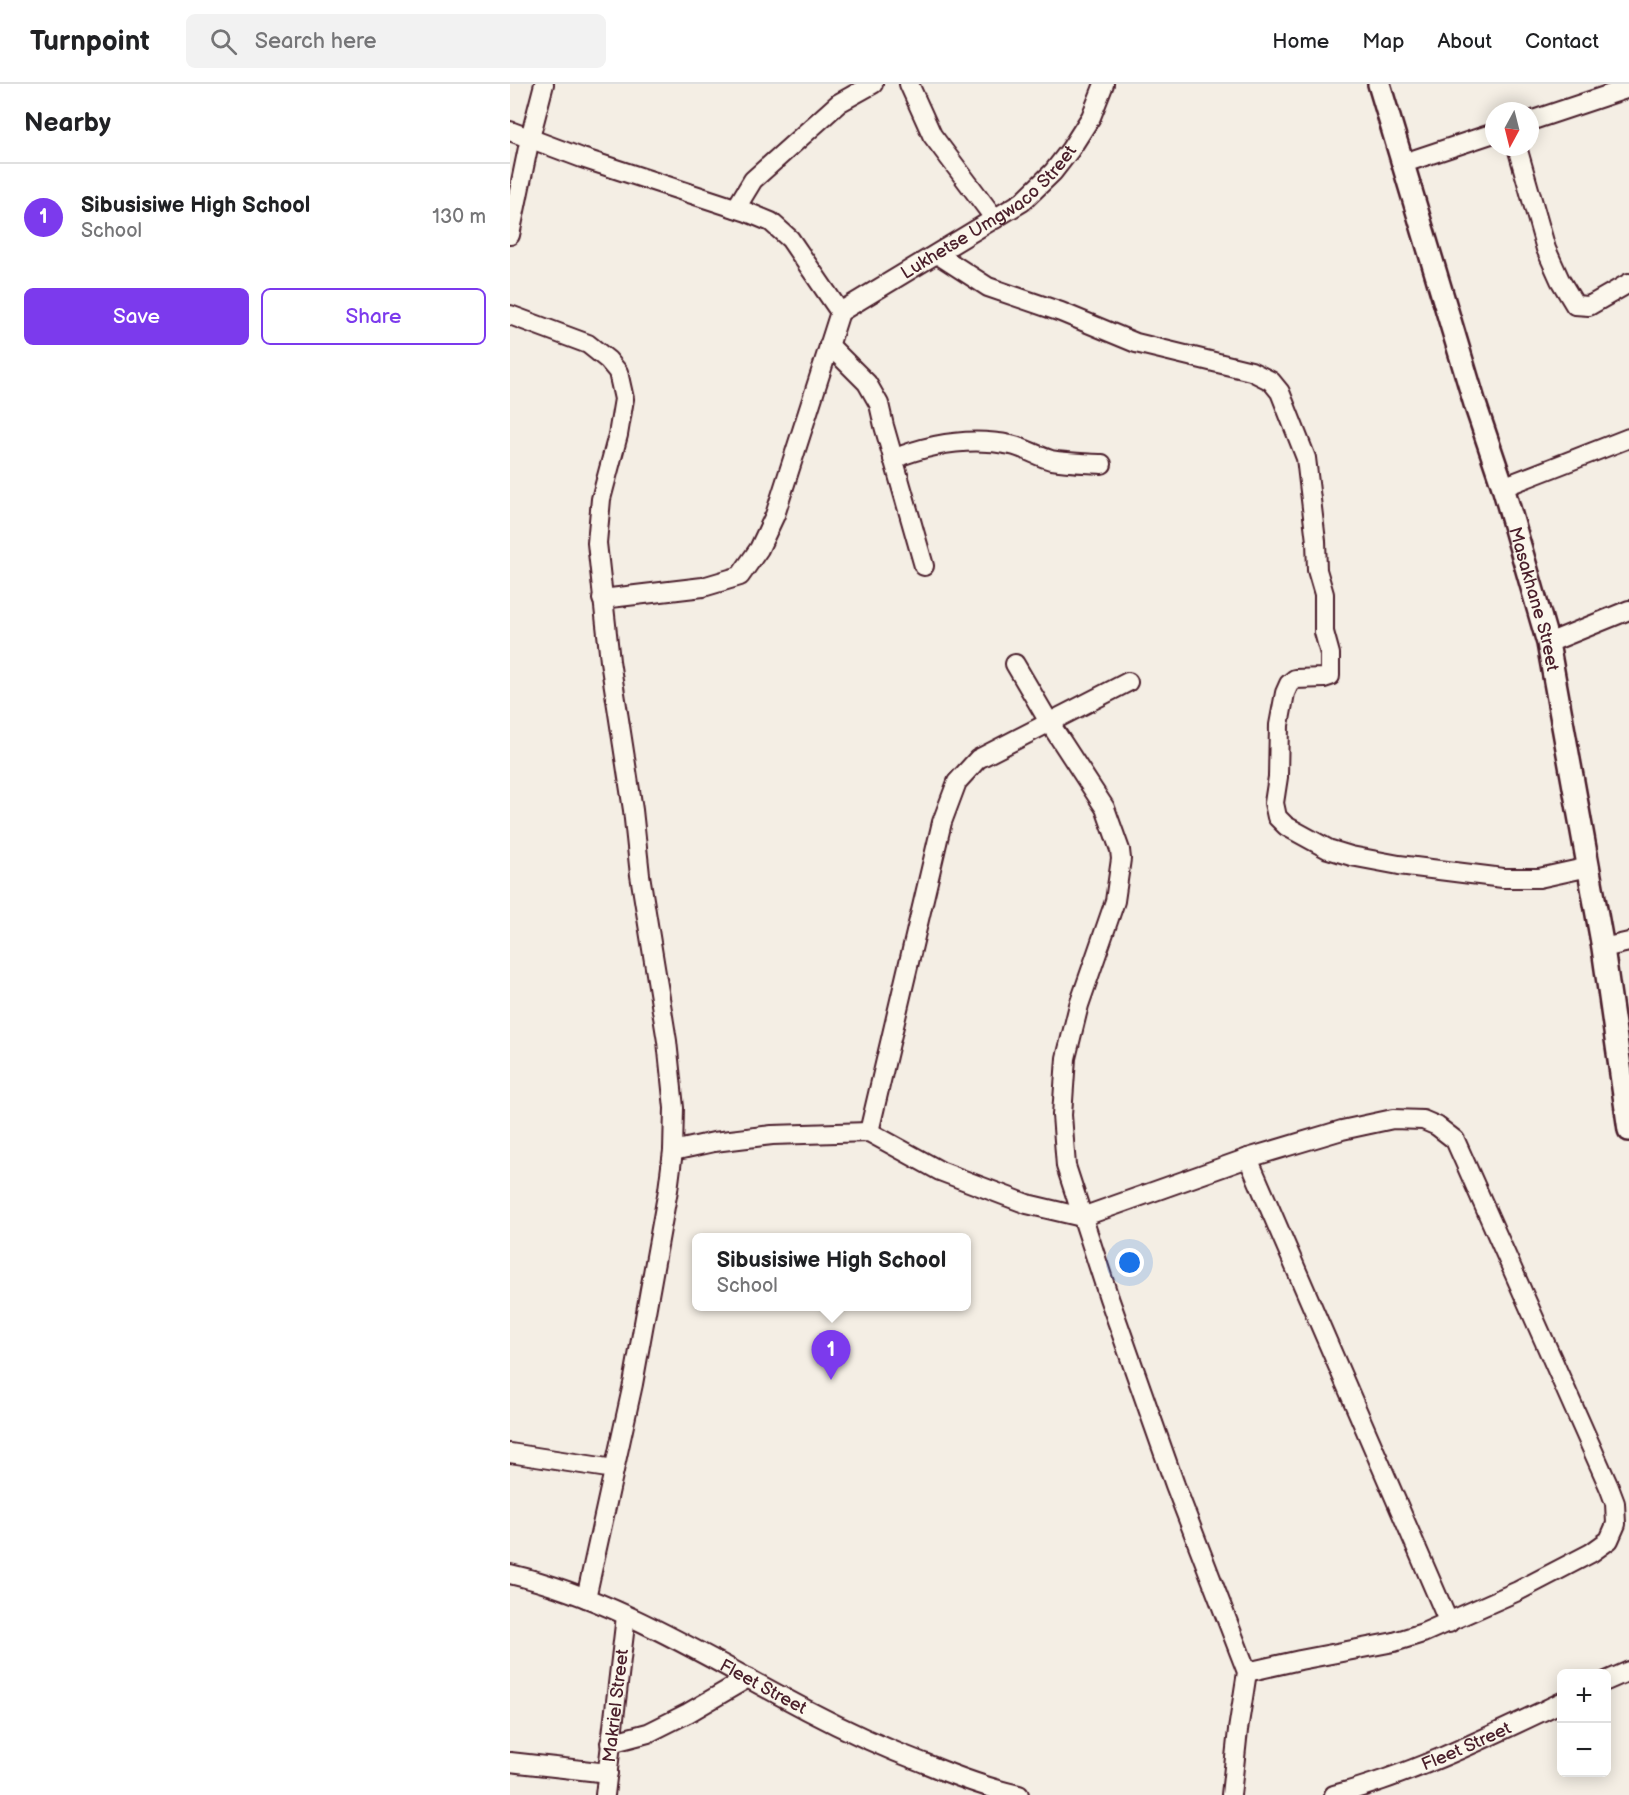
<!DOCTYPE html>
<html lang="en">
<head>
<meta charset="utf-8">
<style>
  body { margin:0; font-family:"Balsamiq Sans",sans-serif; background:#f2f2f2; color:#202124 }
  .controls { position:absolute; right:18px; bottom:18px; display:grid; overflow:hidden; border-radius:9px; box-shadow:0 3px 15px #0003 }
  .controls button { width:54px; height:54px; display:grid; place-items:center; padding:0; border:0; border-bottom:2px solid #e0e0e0; background:#fff; color:#202124; font:30px sans-serif }
  .compass { position:absolute; left:975px; top:18px; width:54px; height:54px; border-radius:50%; background:#fff; box-shadow:0 3px 15px #0003; rotate:187deg }
  .you { position:absolute; left:620px; top:1179px; width:21px; height:21px; margin:-15px; border:4px solid #fff; border-radius:50%; background:#1a73e8; box-shadow:0 0 0 9px #1a73e833 }
  .badge { display:grid; place-items:center; width:39px; height:39px; border-radius:50%; background:#7c3aed; color:#fff; font-size:20px; font-weight:700 }
  .pin { position:absolute; translate:-50% -50px; filter:drop-shadow(0 2px 3px #0008) }
  .pin::after { content:''; position:absolute; top:32px; width:21px; height:18px; background:inherit; clip-path:polygon(0 0,100% 0,50% 100%) }
  .popup { position:absolute; left:182px; top:1149px; width:279px; height:78px; box-sizing:border-box; display:grid; place-content:center; border-radius:9px; background:#fff; filter:drop-shadow(0 2px 4px #0005); font-size:20px; white-space:nowrap; color:#757577 }
  .popup b { font-size:22px; color:#202124 }
  .popup::after { content:''; position:absolute; left:50%; top:100%; margin-left:-12px; border:12px solid transparent; border-top-color:#fff }
  .list { margin:0; padding:0; list-style:none }
  h2 { display:flex; justify-content:space-between; align-items:center; height:78px; margin:0; padding:0 24px; font-size:26px }
  h2 small { font-size:20px; font-weight:400; color:#757577 }
  .list li { display:grid; grid-template-columns:39px 1fr auto; gap:18px; align-items:center; box-sizing:border-box; height:108px; padding:0 24px; border-top:2px solid #e0e0e0 }
  .list b { display:block; font-size:22px; white-space:nowrap }
  .list p { margin:0; font-size:20px; white-space:nowrap; color:#757577 }
  .list em { font-size:20px; font-style:normal; color:#757577 }
  .actions { display:flex; gap:12px; padding:18px 24px }
  .actions a { flex:1; padding:14px 0; border:2px solid #7c3aed; border-radius:9px; text-align:center; font-size:21px; color:#7c3aed }
  .actions .main { background:#7c3aed; color:#fff }
  .icon { flex:none; width:33px; height:33px; fill:none; stroke:currentColor; stroke-width:2; stroke-linecap:round; stroke-linejoin:round }
  .map { position:relative; flex:none; width:1119px; height:1711px; overflow:hidden }
  header { display:flex; align-items:center; gap:36px; box-sizing:border-box; height:84px; padding:0 30px; background:#fff; border-bottom:2px solid #e0e0e0 }
  header strong { font-size:28px }
  nav { display:flex; gap:33px; margin-inline-start:auto; font-size:21px }
  .search { width:420px; height:54px; background:#f2f2f2; display:flex; align-items:center; gap:15px; box-sizing:border-box; padding:0 21px; border-radius:9px; color:#757577; font-size:22px }
  main { display:flex }
  aside { flex:1; background:#fff }
  .map>svg:first-child { display:block }
  .lines { fill:none; stroke-linecap:round; stroke-linejoin:round }
  .minor-casing { stroke:#4a1f2b; stroke-width:22 }
  .tertiary-casing { stroke:#4a1f2b; stroke-width:26 }
  .minor { stroke:#fbf7ec; stroke-width:18 }
  .tertiary { stroke:#fbf7ec; stroke-width:21 }
  .labels { text-anchor:middle; dominant-baseline:central; stroke-width:4.5; stroke-linejoin:round; paint-order:stroke }
  .street-label { font-size:18px; fill:#4a1f2b; stroke:#fbf7ec }
</style>
</head>
<body>
<header>
<strong>Turnpoint</strong>
<div class="search"><svg class="icon" aria-label="search" viewBox="0 0 24 24"><circle cx="10" cy="10" r="6"/><path d="M15 15l6 6"/></svg>Search here</div>
<nav><a>Home</a><a>Map</a><a>About</a><a>Contact</a></nav>
</header>
<main>
<aside>
<h2>Nearby<small></small></h2>
<ul class="list">
<li><span class="badge">1</span><div><b>Sibusisiwe High School</b><p>School</p></div><em>130 m</em></li>
</ul>
<div class="actions"><a class="main">Save</a><a>Share</a></div>
</aside>
<div class="map">
<svg width="1119" height="1711" viewBox="0 0 1119 1711">
  <rect width="100%" height="100%" fill="#f4eee4"/>
  <filter id="ink" filterUnits="userSpaceOnUse"><feTurbulence type="fractalNoise" baseFrequency=".0167" numOctaves="2"/><feDisplacementMap in="SourceGraphic" scale="12" xChannelSelector="R" yChannelSelector="G"/><feConvolveMatrix kernelMatrix="1 2 1 2 8 2 1 2 1" color-interpolation-filters="sRGB"/></filter>
  <g filter="url(#ink)">
    <g class="lines">
      <!-- minor casing -->
      <g class="minor-casing">
        <g id="minor">
          <path d="M399,0L422,51L485,135"/>
          <path d="M1020,37L1119,4"/>
          <path d="M0,47L72,74L237,128L261,138L280,155L330,228"/>
          <path d="M1007,63L1036,165L1050,196L1065,221L1079,222L1119,199"/>
          <path d="M894,79L984,49"/>
          <path d="M226,124L243,96L329,19L363,0"/>
          <path d="M0,151L20,54L34,0"/>
          <path d="M427,170L478,203L551,228L626,259L741,287L761,297L770,308L796,374L806,457L807,486L814,510V548L820,570V592L814,594L785,595L779,600L775,609L769,641L768,693L764,719L767,733L776,742L818,765L841,772L889,781L993,794H1029L1079,783"/>
          <path id="s1" d="M330,228L512,118L543,88L560,66L581,33L594,0"/>
          <path d="M0,231L78,260L98,276L108,288L114,315L108,351L91,415L87,459L100,577L123,726L130,791L157,957L164,1024L163,1067L158,1106L123,1300L76,1514"/>
          <path d="M319,261L357,299L369,320L374,342L414,482"/>
          <path d="M383,375C420,360 461,353 501,361C515,364 527,372 541,376C557,379 575,379 592,380"/>
          <path d="M993,403L1119,354"/>
          <path d="M92,515L193,503L230,492L249,465L265,431L330,228"/>
          <path d="M1038,559L1119,526"/>
          <path d="M505,580L539,638L595,724L610,766L611,775L605,817L569,921L556,974L552,1031L556,1082L599,1214L665,1401L737,1588L728,1646L721,1711"/>
          <path d="M1093,864L1119,858"/>
          <path d="M359,1048L432,738L447,698L468,675L618,598"/>
          <path d="M163,1067L204,1058L262,1051L359,1048L430,1087L517,1120L572,1133L738,1074L832,1046L883,1035L913,1036L927,1042L945,1056L1099,1403L1105,1419L1106,1440L1099,1456L1081,1469L1008,1507L913,1549L884,1558L790,1576L737,1588"/>
          <path d="M738,1074L939,1539"/>
          <path d="M0,1369L104,1385"/>
          <path id="s2" d="M0,1490C107,1515 201,1576 297,1626C335,1646 374,1664 414,1679C445,1692 476,1704 509,1711"/>
          <path d="M1096,1597L1119,1587"/>
          <path d="M100,1659L138,1649L178,1629L238,1594"/>
          <path d="M0,1678L98,1689"/>
          <path id="s3" d="M95,1711L116,1532"/>
          <path id="s4" d="M824,1711C903,1690 978,1653 1052,1618"/>
        </g>
      </g>
      <!-- tertiary casing -->
      <g class="tertiary-casing">
        <g id="tertiary">
          <path id="s5" d="M869,0L965,320L993,403L1038,559L1093,864L1119,1046"/>
        </g>
      </g>
      <!-- minor -->
      <use href="#minor" class="minor"/>
      <!-- tertiary -->
      <use href="#tertiary" class="tertiary"/>
    </g>
  </g>
  <g class="labels">
    <!-- street labels -->
    <g class="street-label">
      <text stroke="none"><textPath href="#s1" startOffset="180">Lukhetse Umgwaco Street</textPath></text>
      <text stroke="none"><textPath href="#s5" startOffset="538">Masakhane Street</textPath></text>
      <text stroke="none"><textPath href="#s2" startOffset="278">Fleet Street</textPath></text>
      <text stroke="none"><textPath href="#s3" startOffset="90">Makriel Street</textPath></text>
      <text stroke="none"><textPath href="#s4" startOffset="141">Fleet Street</textPath></text>
    </g>
  </g>
</svg>
<div class="controls">
<button>+</button>
<button>−</button>
</div>
<svg class="compass" viewBox="-18 -18 36 36"><path d="M0-13l5 13h-10z" fill="#e53935"/><path d="M0 13l5-13h-10z" fill="#757577"/></svg>
<div class="you"></div>
<div class="pin badge" style="left:321px;top:1296px">1</div>
<div class="popup"><b>Sibusisiwe High School</b>School</div>
</div>
</main>
</body>
</html>
